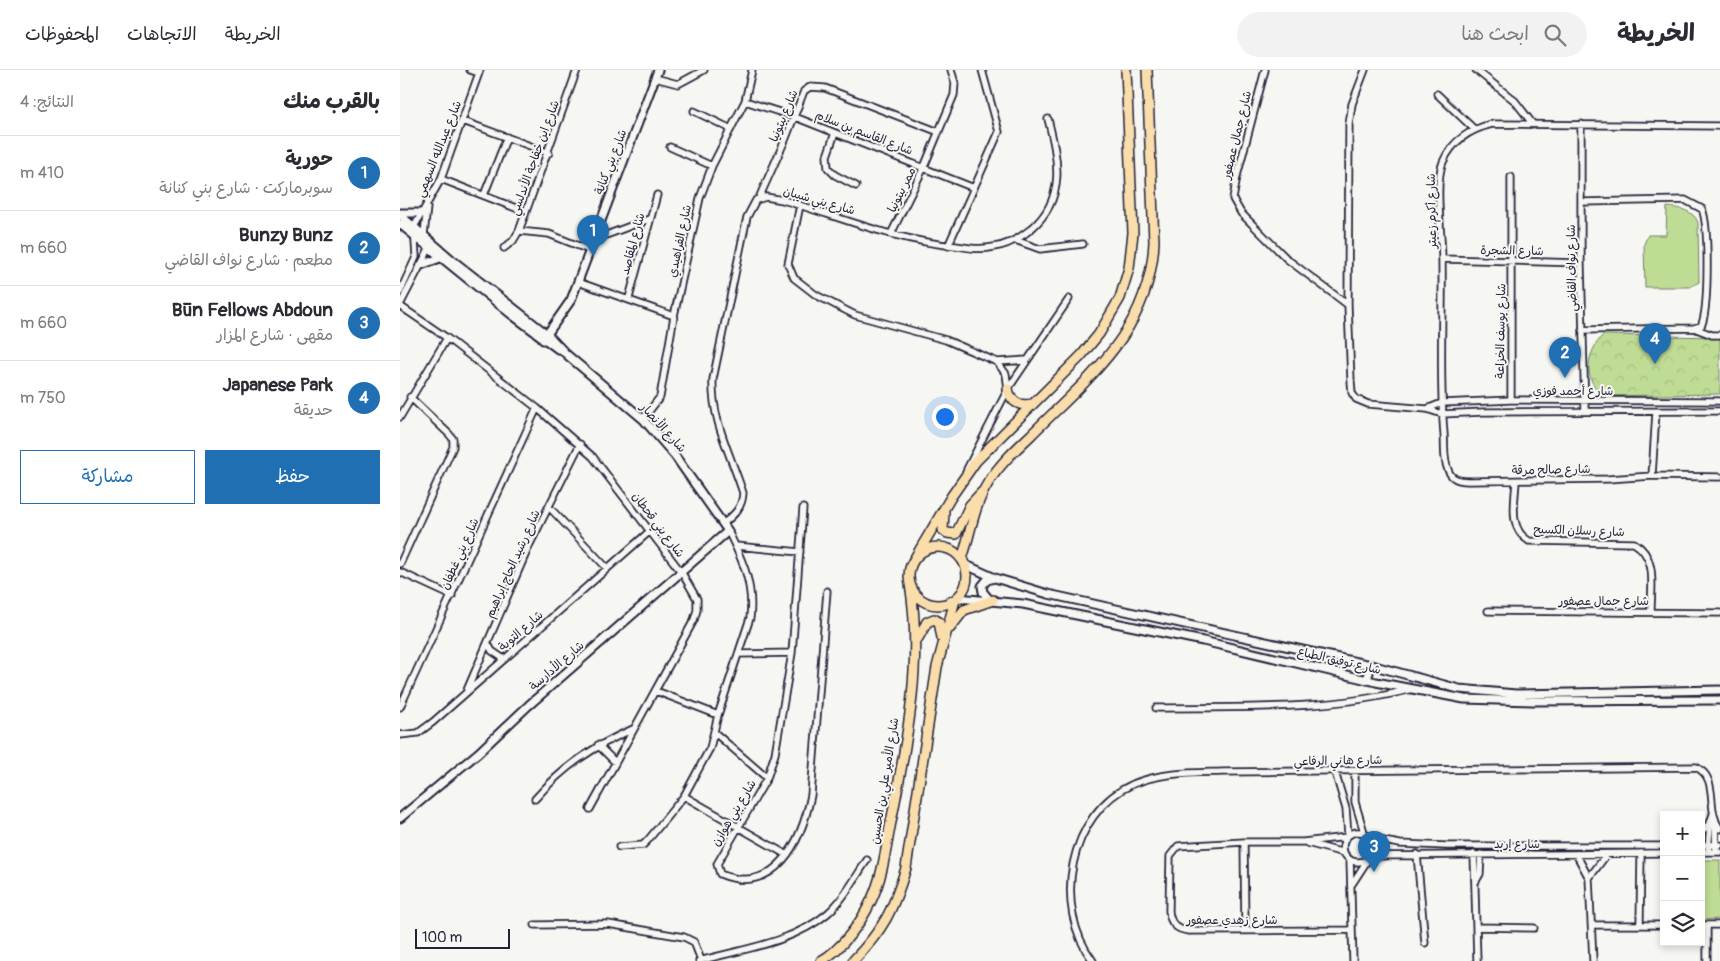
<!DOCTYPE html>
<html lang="ar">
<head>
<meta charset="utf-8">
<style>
  body { margin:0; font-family:Pangolin,"Playpen Sans Arabic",sans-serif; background:#f2f2f3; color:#2b2b33; direction:rtl }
  .controls { position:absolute; right:15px; bottom:15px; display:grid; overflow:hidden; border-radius:0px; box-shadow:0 2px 8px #0003 }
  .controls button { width:45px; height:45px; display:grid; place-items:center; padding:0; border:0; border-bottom:1px solid #e1e1e2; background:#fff; color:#2b2b33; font:25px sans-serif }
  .scale { position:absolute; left:15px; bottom:12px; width:95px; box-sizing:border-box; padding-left:5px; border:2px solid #22223b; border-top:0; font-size:14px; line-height:18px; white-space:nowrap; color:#22223b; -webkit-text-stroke:4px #f6f6f2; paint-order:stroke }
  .you { position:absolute; left:544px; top:346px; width:18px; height:18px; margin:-12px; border:4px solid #fff; border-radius:50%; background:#1a73e8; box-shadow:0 0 0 8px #1a73e833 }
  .badge { display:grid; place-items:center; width:32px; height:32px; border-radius:50%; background:#1f6fb2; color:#fff; font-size:16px; font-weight:700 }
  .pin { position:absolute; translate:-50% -41px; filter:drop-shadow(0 1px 2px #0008) }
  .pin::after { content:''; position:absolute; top:26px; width:18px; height:15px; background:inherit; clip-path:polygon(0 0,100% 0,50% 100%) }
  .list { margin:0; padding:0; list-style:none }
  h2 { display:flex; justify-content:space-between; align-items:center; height:65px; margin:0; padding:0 20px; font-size:21px }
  h2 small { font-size:16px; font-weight:400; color:#7c7c81 }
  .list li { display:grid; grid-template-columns:32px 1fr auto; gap:15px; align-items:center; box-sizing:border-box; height:75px; padding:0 20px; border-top:1px solid #e1e1e2 }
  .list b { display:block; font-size:19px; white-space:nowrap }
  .list p { margin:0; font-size:16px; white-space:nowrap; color:#7c7c81 }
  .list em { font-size:16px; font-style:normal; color:#7c7c81 }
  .actions { display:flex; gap:10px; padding:15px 20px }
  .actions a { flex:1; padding:11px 0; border:1px solid #1f6fb2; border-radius:0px; text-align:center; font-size:18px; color:#1f6fb2 }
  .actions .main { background:#1f6fb2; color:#fff }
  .icon { flex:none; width:28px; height:28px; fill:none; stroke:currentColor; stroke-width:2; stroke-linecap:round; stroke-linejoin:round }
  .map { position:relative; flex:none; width:1320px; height:891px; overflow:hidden; direction:ltr }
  header { display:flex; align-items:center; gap:30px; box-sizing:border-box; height:70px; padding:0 25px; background:#fff; border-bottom:1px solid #e1e1e2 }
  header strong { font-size:24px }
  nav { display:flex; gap:28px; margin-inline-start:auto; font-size:18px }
  .search { width:350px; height:45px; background:#f2f2f3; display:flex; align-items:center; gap:12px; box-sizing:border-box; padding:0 18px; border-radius:28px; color:#7c7c81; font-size:19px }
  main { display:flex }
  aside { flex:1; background:#fff }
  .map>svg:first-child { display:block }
  .grass { fill:#bfdc94; stroke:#707f68 }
  .forest { fill:url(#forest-crowns); stroke:#707f68 }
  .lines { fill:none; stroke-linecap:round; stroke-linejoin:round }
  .minor-casing { stroke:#22223b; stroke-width:9 }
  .tertiary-casing { stroke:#22223b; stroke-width:11 }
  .primary-casing { stroke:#22223b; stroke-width:12 }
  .minor { stroke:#f6f6f2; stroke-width:5.5 }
  .tertiary { stroke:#f6f6f2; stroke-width:7 }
  .primary { stroke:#f9ddab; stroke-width:9 }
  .labels { text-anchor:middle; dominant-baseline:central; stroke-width:4; stroke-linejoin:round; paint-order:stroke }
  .street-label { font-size:12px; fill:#22223b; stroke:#f6f6f2 }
</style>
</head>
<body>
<header>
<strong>الخريطة</strong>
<div class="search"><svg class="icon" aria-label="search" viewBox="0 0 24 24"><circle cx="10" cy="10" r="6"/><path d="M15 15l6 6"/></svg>ابحث هنا</div>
<nav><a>الخريطة</a><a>الاتجاهات</a><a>المحفوظات</a></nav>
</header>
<main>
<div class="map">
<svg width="1320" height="891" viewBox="0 0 1320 891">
  <defs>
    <pattern id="forest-crowns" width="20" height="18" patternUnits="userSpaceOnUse" patternTransform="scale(1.25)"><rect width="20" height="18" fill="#bfdc94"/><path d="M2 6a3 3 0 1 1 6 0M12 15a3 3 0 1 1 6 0" fill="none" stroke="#a4bc80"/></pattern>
  </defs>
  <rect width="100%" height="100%" fill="#f6f6f2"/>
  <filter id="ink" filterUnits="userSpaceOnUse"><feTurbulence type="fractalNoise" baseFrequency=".02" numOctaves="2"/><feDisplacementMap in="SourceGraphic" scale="10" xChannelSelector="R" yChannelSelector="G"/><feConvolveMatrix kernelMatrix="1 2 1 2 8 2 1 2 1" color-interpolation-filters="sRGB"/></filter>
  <g filter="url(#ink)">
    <!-- grass -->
    <path class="grass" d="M1267,137C1279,138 1294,140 1298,153L1299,212L1290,217H1245L1244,174L1248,165H1266Z
      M1301,790H1320V849L1301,850Z"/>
    <!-- forest -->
    <path class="forest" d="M1203,265L1320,267V324L1202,326C1183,307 1186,284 1203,265Z"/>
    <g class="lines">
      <!-- minor casing -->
      <g class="minor-casing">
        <path id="minor" d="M70,0L79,3
          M865,0L837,106L833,129L841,143L887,189L948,235
          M965,0L952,34L949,54L948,235L951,311L952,323L956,329L968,334L1027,339L1042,344L1083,342L1320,341
          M1076,0L1115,31L1132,53
          M255,8L278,14L304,0
          M1037,24L1074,59
          M345,31L395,47L574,118
          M294,41L331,59
          M63,51L149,83
          M1181,54V193L1185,341
          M1320,56L1092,54C1071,59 1052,71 1043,92C1034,113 1042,165 1042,190C1043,248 1039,306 1044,364C1045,376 1043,391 1049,402C1053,411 1063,411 1072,411L1208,409L1252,406L1320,407
          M435,63L427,86L428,98L435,105L456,116
          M270,77L312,96
          M1111,107V330
          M41,109L126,142
          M84,125L107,67
          M359,128L386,68L404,21L410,17L425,18L539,62
          M1181,132L1285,130L1302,139C1309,155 1309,241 1301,256L1294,258
          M400,135L388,194L394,208L416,225L455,245L546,270L597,292L606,304L608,319
          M119,161L149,164L189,180
          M491,164L524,97L554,25L555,13L551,0
          M193,170L249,149
          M615,170L640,179L683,174
          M548,176L599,62L582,0
          M104,178L113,171L119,161L177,0
          M1042,189L1181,193
          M178,212L274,246
          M0,222L16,187L14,157L41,109L80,0
          M229,228L257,125
          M0,235L29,179L24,165L27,137
          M0,236L47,268L137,338L193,387L282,503L297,529V540L294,550L190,739
          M1183,260L1294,258L1312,265H1320
          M597,292L627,290
          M1027,339L1042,333L1111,330L1320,331
          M0,347L47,268
          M243,349L260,327L274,246L300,128L312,96L345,31L352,0
          M567,399L608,319L669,229
          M1252,406L1256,342
          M1116,411C1115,432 1108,459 1129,471L1234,473C1258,487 1251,517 1251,541
          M149,437L207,498
          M403,438L392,583L375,684L367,708L317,794L320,804C376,827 402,770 411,725L427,521
          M324,453C335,444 342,438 343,423C331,385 311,350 313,309L347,147L356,130L366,127L383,130C440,147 496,171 556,176C569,178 581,180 594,177C608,175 620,168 631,159C667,128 658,89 648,49
          M336,476L400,482
          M0,494L53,377V369L49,364L10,327
          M0,502L52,526
          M1088,541L1320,543
          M88,574L92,581L104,589
          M338,584L392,583
          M67,620L130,474L180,374
          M256,621L318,645
          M0,637L137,338
          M756,638C841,637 928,641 1012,619
          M315,663L367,708
          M0,665L18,663L33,652L250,461
          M198,675L215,692
          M955,701V732L964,762
          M935,702L946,739L948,765
          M284,726L387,785
          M135,729C163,697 194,676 233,659
          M1315,752L1316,782
          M943 777a15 15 0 1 1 30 0a15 15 0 1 1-30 0Z
          M1301,762L1310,753
          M947,767L903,772H844L778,776L770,786L769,841C770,853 776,860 789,861L951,860
          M972,769L1000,774L1047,776H1264
          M844,772L845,859
          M907,773L944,783
          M1301,775H1320
          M219,777L243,775L248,770L284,726L310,678L318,645L350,548C354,515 343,491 328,461
          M1301,782H1320
          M1308,782L1310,753L1313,744
          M1017,784L1025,873
          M1074,784L1077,891
          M1176,784L1189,808L1193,891
          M971,786L1264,783
          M950,790L953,891
          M1189,808L1207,784
          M1076,811L1080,804L1081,784
          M952,814L967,791
          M1240,854L1241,783
          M135,855L208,854L284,867L294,872L301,890
          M1192,855H1264
          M1301,855H1320
          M1078,857L1134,858
          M299,891C342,879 393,873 428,843C444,829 455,808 467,790
          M693,891C652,837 668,743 733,714C762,702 792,703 823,702L1296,697C1320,709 1305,738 1320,759
          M1307,891V855"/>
      </g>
      <!-- tertiary casing -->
      <g class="tertiary-casing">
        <path id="tertiary" d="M0,143H21
          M0,145L51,189L148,265L166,284L243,349L275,386L328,461L129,635L78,683L0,748
          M0,154L111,244L158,279
          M21,195L40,188
          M143,270L171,230L258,0
          M566,495L595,508L648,524L971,595L1059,619L1116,624L1320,620
          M558,528L623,534L803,571L976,612L1064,629L1132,631L1320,630
          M589,529L583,522L582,516L587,510L595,508
          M967,610L971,595"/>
      </g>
      <!-- primary casing -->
      <g class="primary-casing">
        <path id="primary" d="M608,319C611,332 619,337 632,334
          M544,442L543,460L547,463L556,464L570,435L582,422
          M509 506a29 29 0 1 1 58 0a29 29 0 1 1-58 0Z
          M515,488L551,427L576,391L681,286L699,264L720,228L729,198L733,163L726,0
          M562,489C570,465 574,435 588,413C599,395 615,380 631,365C689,307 750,261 754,172L747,0
          M550,558L564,540L593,530
          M518,568L527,552L534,549L539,552L542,568
          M421,891C442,879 461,853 471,831C484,804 486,775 492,747C507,671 523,591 510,514
          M453,891C484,859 493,840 506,798L537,597L555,530"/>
      </g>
      <!-- minor -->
      <use href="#minor" class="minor"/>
      <!-- tertiary -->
      <use href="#tertiary" class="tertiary"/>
      <!-- primary -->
      <use href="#primary" class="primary"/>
    </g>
  </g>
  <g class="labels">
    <!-- street labels -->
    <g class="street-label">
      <text transform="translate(384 46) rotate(-67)">شارع بيتونيا</text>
      <text transform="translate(464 63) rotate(21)">شارع القاسم بن سلام</text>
      <text transform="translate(837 65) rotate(-76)">شارع جمال عصفور</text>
      <text transform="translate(39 79) rotate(-68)">شارع عبدالله السهمي</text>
      <text transform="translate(135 88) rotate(-70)">شارع ابن خفاجة الأندلسي</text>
      <text transform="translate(211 92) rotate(-69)">شارع بني كنانة</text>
      <text transform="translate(502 120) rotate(-64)">ممر بيتونيا</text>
      <text transform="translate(419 131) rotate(16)">شارع بني شيبان</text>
      <text transform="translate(1032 141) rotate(-91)">شارع أكرم زعيتر</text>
      <text transform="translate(280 171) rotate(-78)">شارع الفراهيدي</text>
      <text transform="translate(233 174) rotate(-75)">شارع المقاصد</text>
      <text transform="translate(1112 181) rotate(1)">شارع الشجرة</text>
      <text transform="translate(1172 198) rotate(-91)">شارع نواف القاضي</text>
      <text transform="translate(1101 261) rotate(-89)">شارع يوسف الخزاعة</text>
      <text x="1173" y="321">شارع أحمد فوزي</text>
      <text transform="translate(263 358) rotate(48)">شارع الأنصار</text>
      <text transform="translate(1151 400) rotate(-1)">شارع صالح مرقة</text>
      <text transform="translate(258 455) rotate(53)">شارع بني قحطان</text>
      <text transform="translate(1179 461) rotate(2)">شارع رسلان الكسيح</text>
      <text transform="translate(60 484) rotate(-66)">شارع بني غطفان</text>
      <text transform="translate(113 494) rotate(-66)">شارع رشيد الحاج إبراهيم</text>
      <text x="1204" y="531">شارع جمال عصفور</text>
      <text transform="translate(121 561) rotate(-41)">شارع التوبة</text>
      <text transform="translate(939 591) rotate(13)">شارع توفيق الطباع</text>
      <text transform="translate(157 596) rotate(-41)">شارع الأدارسة</text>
      <text transform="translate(938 691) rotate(-1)">شارع هاني الرفاعي</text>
      <text transform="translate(485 711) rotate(-81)">شارع الأمير علي بن الحسين</text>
      <text transform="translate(334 743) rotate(-59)">شارع بني هوازن</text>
      <text x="1117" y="774">شارع إربد</text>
      <text x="832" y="850">شارع زهدي عصفور</text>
    </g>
  </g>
</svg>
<div class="controls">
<button>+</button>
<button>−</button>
<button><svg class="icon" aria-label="layers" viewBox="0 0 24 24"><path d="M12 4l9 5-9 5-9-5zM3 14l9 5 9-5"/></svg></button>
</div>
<div class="scale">100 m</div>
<div class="you"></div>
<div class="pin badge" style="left:193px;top:186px">1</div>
<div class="pin badge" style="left:1165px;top:308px">2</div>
<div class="pin badge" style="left:974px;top:802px">3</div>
<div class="pin badge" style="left:1255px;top:294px">4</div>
</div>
<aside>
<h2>بالقرب منك<small>النتائج: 4</small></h2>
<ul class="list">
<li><span class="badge">1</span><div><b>حورية</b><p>سوبرماركت · شارع بني كنانة</p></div><em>410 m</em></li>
<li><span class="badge">2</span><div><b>Bunzy Bunz</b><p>مطعم · شارع نواف القاضي</p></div><em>660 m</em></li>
<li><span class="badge">3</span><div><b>Būn Fellows Abdoun</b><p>مقهى · شارع المزار</p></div><em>660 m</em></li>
<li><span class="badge">4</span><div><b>Japanese Park</b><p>حديقة</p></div><em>750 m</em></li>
</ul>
<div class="actions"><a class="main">حفظ</a><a>مشاركة</a></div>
</aside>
</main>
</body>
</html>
